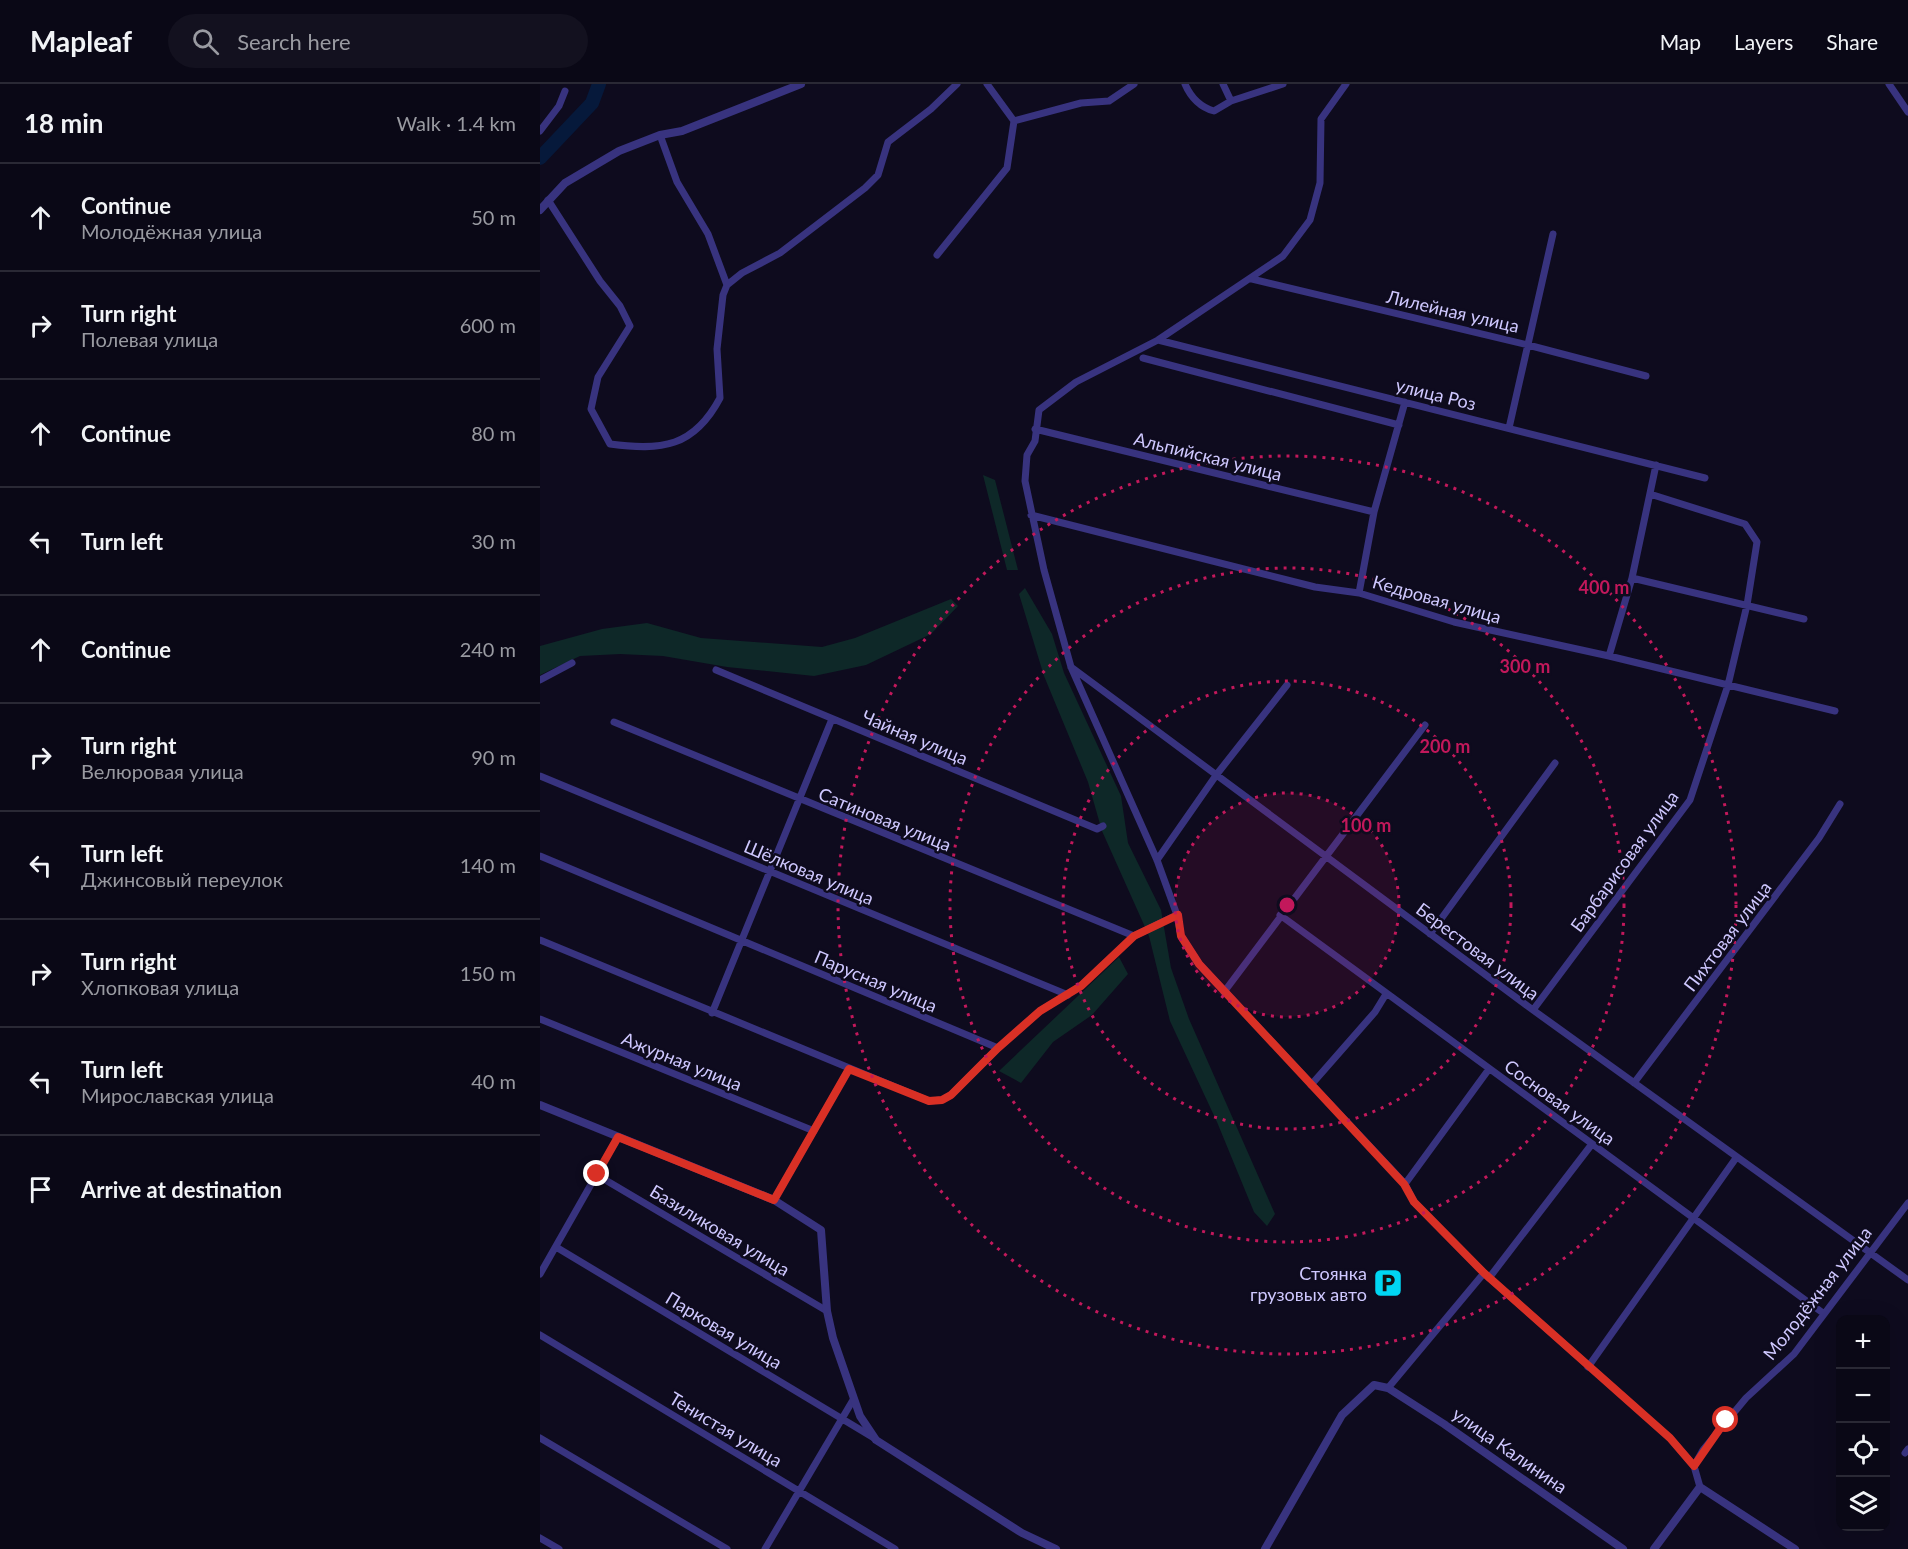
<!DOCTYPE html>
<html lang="en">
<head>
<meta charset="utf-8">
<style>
  body { margin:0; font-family:Lato,sans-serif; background:#13111f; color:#f1f3f6 }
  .controls { position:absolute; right:18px; bottom:18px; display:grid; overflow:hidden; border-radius:12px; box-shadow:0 6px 24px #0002 }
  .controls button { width:54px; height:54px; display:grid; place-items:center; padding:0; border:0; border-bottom:2px solid #2a2935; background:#0a0816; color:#f1f3f6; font:30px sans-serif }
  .stop { position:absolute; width:18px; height:18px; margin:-14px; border:4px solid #d93025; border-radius:50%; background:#fff }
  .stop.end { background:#d93025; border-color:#fff; box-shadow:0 2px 6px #0008 }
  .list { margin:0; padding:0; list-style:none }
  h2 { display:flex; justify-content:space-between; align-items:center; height:78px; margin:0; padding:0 24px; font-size:26px }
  h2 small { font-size:20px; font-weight:400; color:#999aa1 }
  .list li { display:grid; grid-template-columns:39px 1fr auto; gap:18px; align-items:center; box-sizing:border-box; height:108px; padding:0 24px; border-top:2px solid #2a2935 }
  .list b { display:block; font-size:22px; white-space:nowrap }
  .list p { margin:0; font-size:20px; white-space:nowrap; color:#999aa1 }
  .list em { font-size:20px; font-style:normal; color:#999aa1 }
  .icon { flex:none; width:33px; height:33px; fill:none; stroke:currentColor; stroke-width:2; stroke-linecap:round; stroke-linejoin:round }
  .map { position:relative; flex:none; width:1368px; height:1465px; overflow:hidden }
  header { display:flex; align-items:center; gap:36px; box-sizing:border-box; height:84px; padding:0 30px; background:#0a0816; border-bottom:2px solid #2a2935 }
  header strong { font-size:28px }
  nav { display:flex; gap:33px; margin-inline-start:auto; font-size:21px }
  .search { width:420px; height:54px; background:#13111f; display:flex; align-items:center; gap:15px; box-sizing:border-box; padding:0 21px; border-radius:33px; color:#999aa1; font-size:22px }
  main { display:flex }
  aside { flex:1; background:#0a0816 }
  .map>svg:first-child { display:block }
  .green { fill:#0e2828 }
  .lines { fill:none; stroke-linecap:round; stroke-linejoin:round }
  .river { stroke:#06193b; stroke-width:14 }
  .minor { stroke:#38337f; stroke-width:7 }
  .tertiary { stroke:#38337f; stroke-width:8 }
  .route { stroke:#d93025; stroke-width:8 }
  .ring { fill:none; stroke:#c2185b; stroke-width:3; stroke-dasharray:3 6 }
  .labels { text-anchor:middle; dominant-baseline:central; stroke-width:5; stroke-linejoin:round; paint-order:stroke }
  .street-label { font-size:18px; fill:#cfc8ff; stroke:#0e0b1e }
  .poi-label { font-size:18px; fill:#cfc8ff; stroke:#0e0b1e; text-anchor:end }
  .centre { fill:#c2185b; stroke:#0e0b1e; stroke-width:3 }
  .ring-label { font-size:18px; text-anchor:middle; font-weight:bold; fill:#c2185b; stroke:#0e0b1e; stroke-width:5; stroke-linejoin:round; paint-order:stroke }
</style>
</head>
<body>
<header>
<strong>Mapleaf</strong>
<div class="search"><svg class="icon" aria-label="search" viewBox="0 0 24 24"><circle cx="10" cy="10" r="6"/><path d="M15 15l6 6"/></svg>Search here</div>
<nav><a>Map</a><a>Layers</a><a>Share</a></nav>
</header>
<main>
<aside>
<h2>18 min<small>Walk · 1.4 km</small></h2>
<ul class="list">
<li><svg class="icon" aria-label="ahead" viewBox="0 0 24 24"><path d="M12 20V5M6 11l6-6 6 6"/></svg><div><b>Continue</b><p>Молодёжная улица</p></div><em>50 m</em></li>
<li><svg class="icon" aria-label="right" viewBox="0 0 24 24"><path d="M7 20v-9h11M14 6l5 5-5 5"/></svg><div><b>Turn right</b><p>Полевая улица</p></div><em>600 m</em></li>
<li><svg class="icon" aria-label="ahead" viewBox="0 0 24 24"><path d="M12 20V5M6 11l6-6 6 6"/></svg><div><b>Continue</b></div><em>80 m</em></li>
<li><svg class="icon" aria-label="left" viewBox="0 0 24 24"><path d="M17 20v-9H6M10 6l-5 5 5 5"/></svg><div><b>Turn left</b></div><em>30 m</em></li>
<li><svg class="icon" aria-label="ahead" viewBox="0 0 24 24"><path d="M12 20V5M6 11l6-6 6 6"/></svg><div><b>Continue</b></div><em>240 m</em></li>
<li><svg class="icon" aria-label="right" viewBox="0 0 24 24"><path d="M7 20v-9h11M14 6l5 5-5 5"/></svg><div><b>Turn right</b><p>Велюровая улица</p></div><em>90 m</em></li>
<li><svg class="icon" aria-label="left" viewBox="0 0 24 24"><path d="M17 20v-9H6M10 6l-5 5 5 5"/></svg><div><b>Turn left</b><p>Джинсовый переулок</p></div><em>140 m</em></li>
<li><svg class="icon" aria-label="right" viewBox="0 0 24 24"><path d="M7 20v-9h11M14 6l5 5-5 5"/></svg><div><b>Turn right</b><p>Хлопковая улица</p></div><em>150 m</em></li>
<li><svg class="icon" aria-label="left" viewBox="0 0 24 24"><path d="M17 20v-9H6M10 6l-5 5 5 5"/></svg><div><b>Turn left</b><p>Мирославская улица</p></div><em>40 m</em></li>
<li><svg class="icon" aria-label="arrive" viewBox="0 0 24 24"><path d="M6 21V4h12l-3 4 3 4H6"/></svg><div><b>Arrive at destination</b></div></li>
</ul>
</aside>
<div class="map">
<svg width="1368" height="1465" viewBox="0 0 1368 1465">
  <rect width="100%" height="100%" fill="#0e0b1e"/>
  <!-- green -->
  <path class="green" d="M443,391L455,396L478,486H467Z
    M485,504L512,550L524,589L581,712L588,759L621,826L631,884L649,935L735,1130L727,1142L714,1128L677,1038L630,937L609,852L562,747L548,698L504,592L479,510Z
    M411,515L418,522L391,550L326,581L274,592L187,583L123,572L80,570L40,572L0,591V562L62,545L107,539L161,554L282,563L315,554Z
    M579,873L588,890L552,931L513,958L481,999L459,987Z"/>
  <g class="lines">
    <!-- river -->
    <path class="river" d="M0,74L52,19L59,0"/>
    <!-- minor -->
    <path class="minor" d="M447,0L474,37
      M645,0C651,14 660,23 674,27L691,17L743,0
      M683,0L691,17
      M806,0L781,35L780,99L770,136L743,172L618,256L536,298L499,326L495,357L487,371L485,397L504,486L531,583L617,776L637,831L641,852L659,880L865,1100L874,1118L944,1189L1130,1354L1154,1382L1160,1403
      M1349,0L1368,28
      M0,47L19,22L25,7
      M8,116L60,197L80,222L90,242L58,293L51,325L70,360C122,367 154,363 180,314L177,265L183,211L187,201L168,150L137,98L120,51
      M397,171L467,84L474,37L541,19L569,17L594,0
      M712,195L988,261L1106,292
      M187,201L202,189L240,169L325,104L338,91L348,58L391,25L417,0
      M618,256L1165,394
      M603,274L859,341
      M969,344L1013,150
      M495,345L834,428
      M491,431L775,503L819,509L914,538L1069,572L1295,627
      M1092,494L1264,535
      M819,509L834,428L865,318
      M1069,572L1092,494L1116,381
      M531,583L993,926L1368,1196
      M176,586L557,745L563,742
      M0,596L32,579
      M74,638L594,852L637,831
      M0,692L528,911
      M0,772L458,964
      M617,776L677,690L747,601
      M740,831L1283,1229
      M890,850L1015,679
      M0,856L389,1017L402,1016L411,1011L458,964L500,927L541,902L594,852
      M684,908L885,641
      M993,926L1150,716L1188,601L1207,521L1217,458L1205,440L1110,410
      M172,929L292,635
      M0,935L274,1047
      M1094,999L1279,754L1300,720
      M771,1001L835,928L846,910
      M57,1091L287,1227
      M865,1100L949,985
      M234,1116L309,985
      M16,1163L334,1354
      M0,1190L78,1053
      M949,1194L1052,1060
      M0,1251L355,1465
      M1048,1283L1196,1074
      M848,1304L944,1189
      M0,1354L187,1465
      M1365,1369L1368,1365
      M1154,1382L1163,1366L1206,1314L1254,1270L1368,1119
      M0,1454L19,1465
      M225,1465L313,1316"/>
    <!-- tertiary -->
    <path class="tertiary" d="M0,126L25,99L79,67L120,51L142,47L261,0
      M0,1021L234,1116L281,1146L287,1227L293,1254L320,1332L336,1356L482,1449L516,1465
      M725,1465L802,1331L834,1301L848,1304L904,1340L1083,1465
      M1114,1465L1160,1403L1255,1465"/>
  </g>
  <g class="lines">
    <!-- route -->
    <path class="route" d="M57,1090L78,1053L234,1116L309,985L389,1017L402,1016L411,1011L458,964L500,927L541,902L594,852L638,831L641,852L659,880L864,1100L874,1118L944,1189L1130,1354L1154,1382L1186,1336"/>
  </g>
  <!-- distance rings -->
  <circle cx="747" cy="821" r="112" fill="#c2185b" fill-opacity=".12"/>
  <g class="ring">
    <circle cx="747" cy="821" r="112"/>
    <circle cx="747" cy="821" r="224"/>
    <circle cx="747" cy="821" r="337"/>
    <circle cx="747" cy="821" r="449"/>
  </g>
  <!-- icons -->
  <defs>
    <g id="parking-square" transform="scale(1.5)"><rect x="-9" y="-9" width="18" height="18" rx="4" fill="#00d6f3" stroke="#0e0b1e"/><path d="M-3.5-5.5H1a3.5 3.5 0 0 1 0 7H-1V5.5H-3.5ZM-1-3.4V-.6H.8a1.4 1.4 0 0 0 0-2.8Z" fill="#111"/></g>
  </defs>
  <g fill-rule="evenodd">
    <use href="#parking-square" x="848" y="1199"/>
  </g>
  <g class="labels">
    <!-- street labels -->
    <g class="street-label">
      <text transform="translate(913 227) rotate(13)">Лилейная улица</text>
      <text transform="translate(896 310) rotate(14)">улица Роз</text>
      <text transform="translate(668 372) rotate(14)">Альпийская улица</text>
      <text transform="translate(897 515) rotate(16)">Кедровая улица</text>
      <text transform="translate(375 653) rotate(23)">Чайная улица</text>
      <text transform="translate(345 735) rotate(22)">Сатиновая улица</text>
      <text transform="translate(1084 777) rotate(-54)">Барбарисовая улица</text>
      <text transform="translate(269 788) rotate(23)">Шёлковая улица</text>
      <text transform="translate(1187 852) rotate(-53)">Пихтовая улица</text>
      <text transform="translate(938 867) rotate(37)">Берестовая улица</text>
      <text transform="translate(336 897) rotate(23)">Парусная улица</text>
      <text transform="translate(142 977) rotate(22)">Ажурная улица</text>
      <text transform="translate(1020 1018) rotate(36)">Сосновая улица</text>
      <text transform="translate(180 1146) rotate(31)">Базиликовая улица</text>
      <text transform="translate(1277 1209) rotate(-52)">Молодёжная улица</text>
      <text transform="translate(184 1246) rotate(31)">Парковая улица</text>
      <text transform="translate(186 1345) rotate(31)">Тенистая улица</text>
      <text transform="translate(970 1366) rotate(35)">улица Калинина</text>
    </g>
    <!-- poi labels -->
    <g class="poi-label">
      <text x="827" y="1189">Стоянка<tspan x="827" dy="21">грузовых авто</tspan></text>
    </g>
  </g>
  <circle cx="747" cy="821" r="9" class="centre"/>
  <g class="ring-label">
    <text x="1064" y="510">400 m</text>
    <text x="985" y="589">300 m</text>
    <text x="905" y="669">200 m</text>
    <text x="826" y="748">100 m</text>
  </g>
</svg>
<div class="controls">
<button>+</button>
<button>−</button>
<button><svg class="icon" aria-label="locate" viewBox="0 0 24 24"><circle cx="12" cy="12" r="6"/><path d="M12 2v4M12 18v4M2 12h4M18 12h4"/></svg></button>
<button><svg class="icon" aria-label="layers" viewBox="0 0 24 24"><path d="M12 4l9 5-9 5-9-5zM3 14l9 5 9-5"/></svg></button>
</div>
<div class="stop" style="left:1186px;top:1336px"></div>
<div class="stop end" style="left:57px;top:1090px"></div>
</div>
</main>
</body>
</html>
